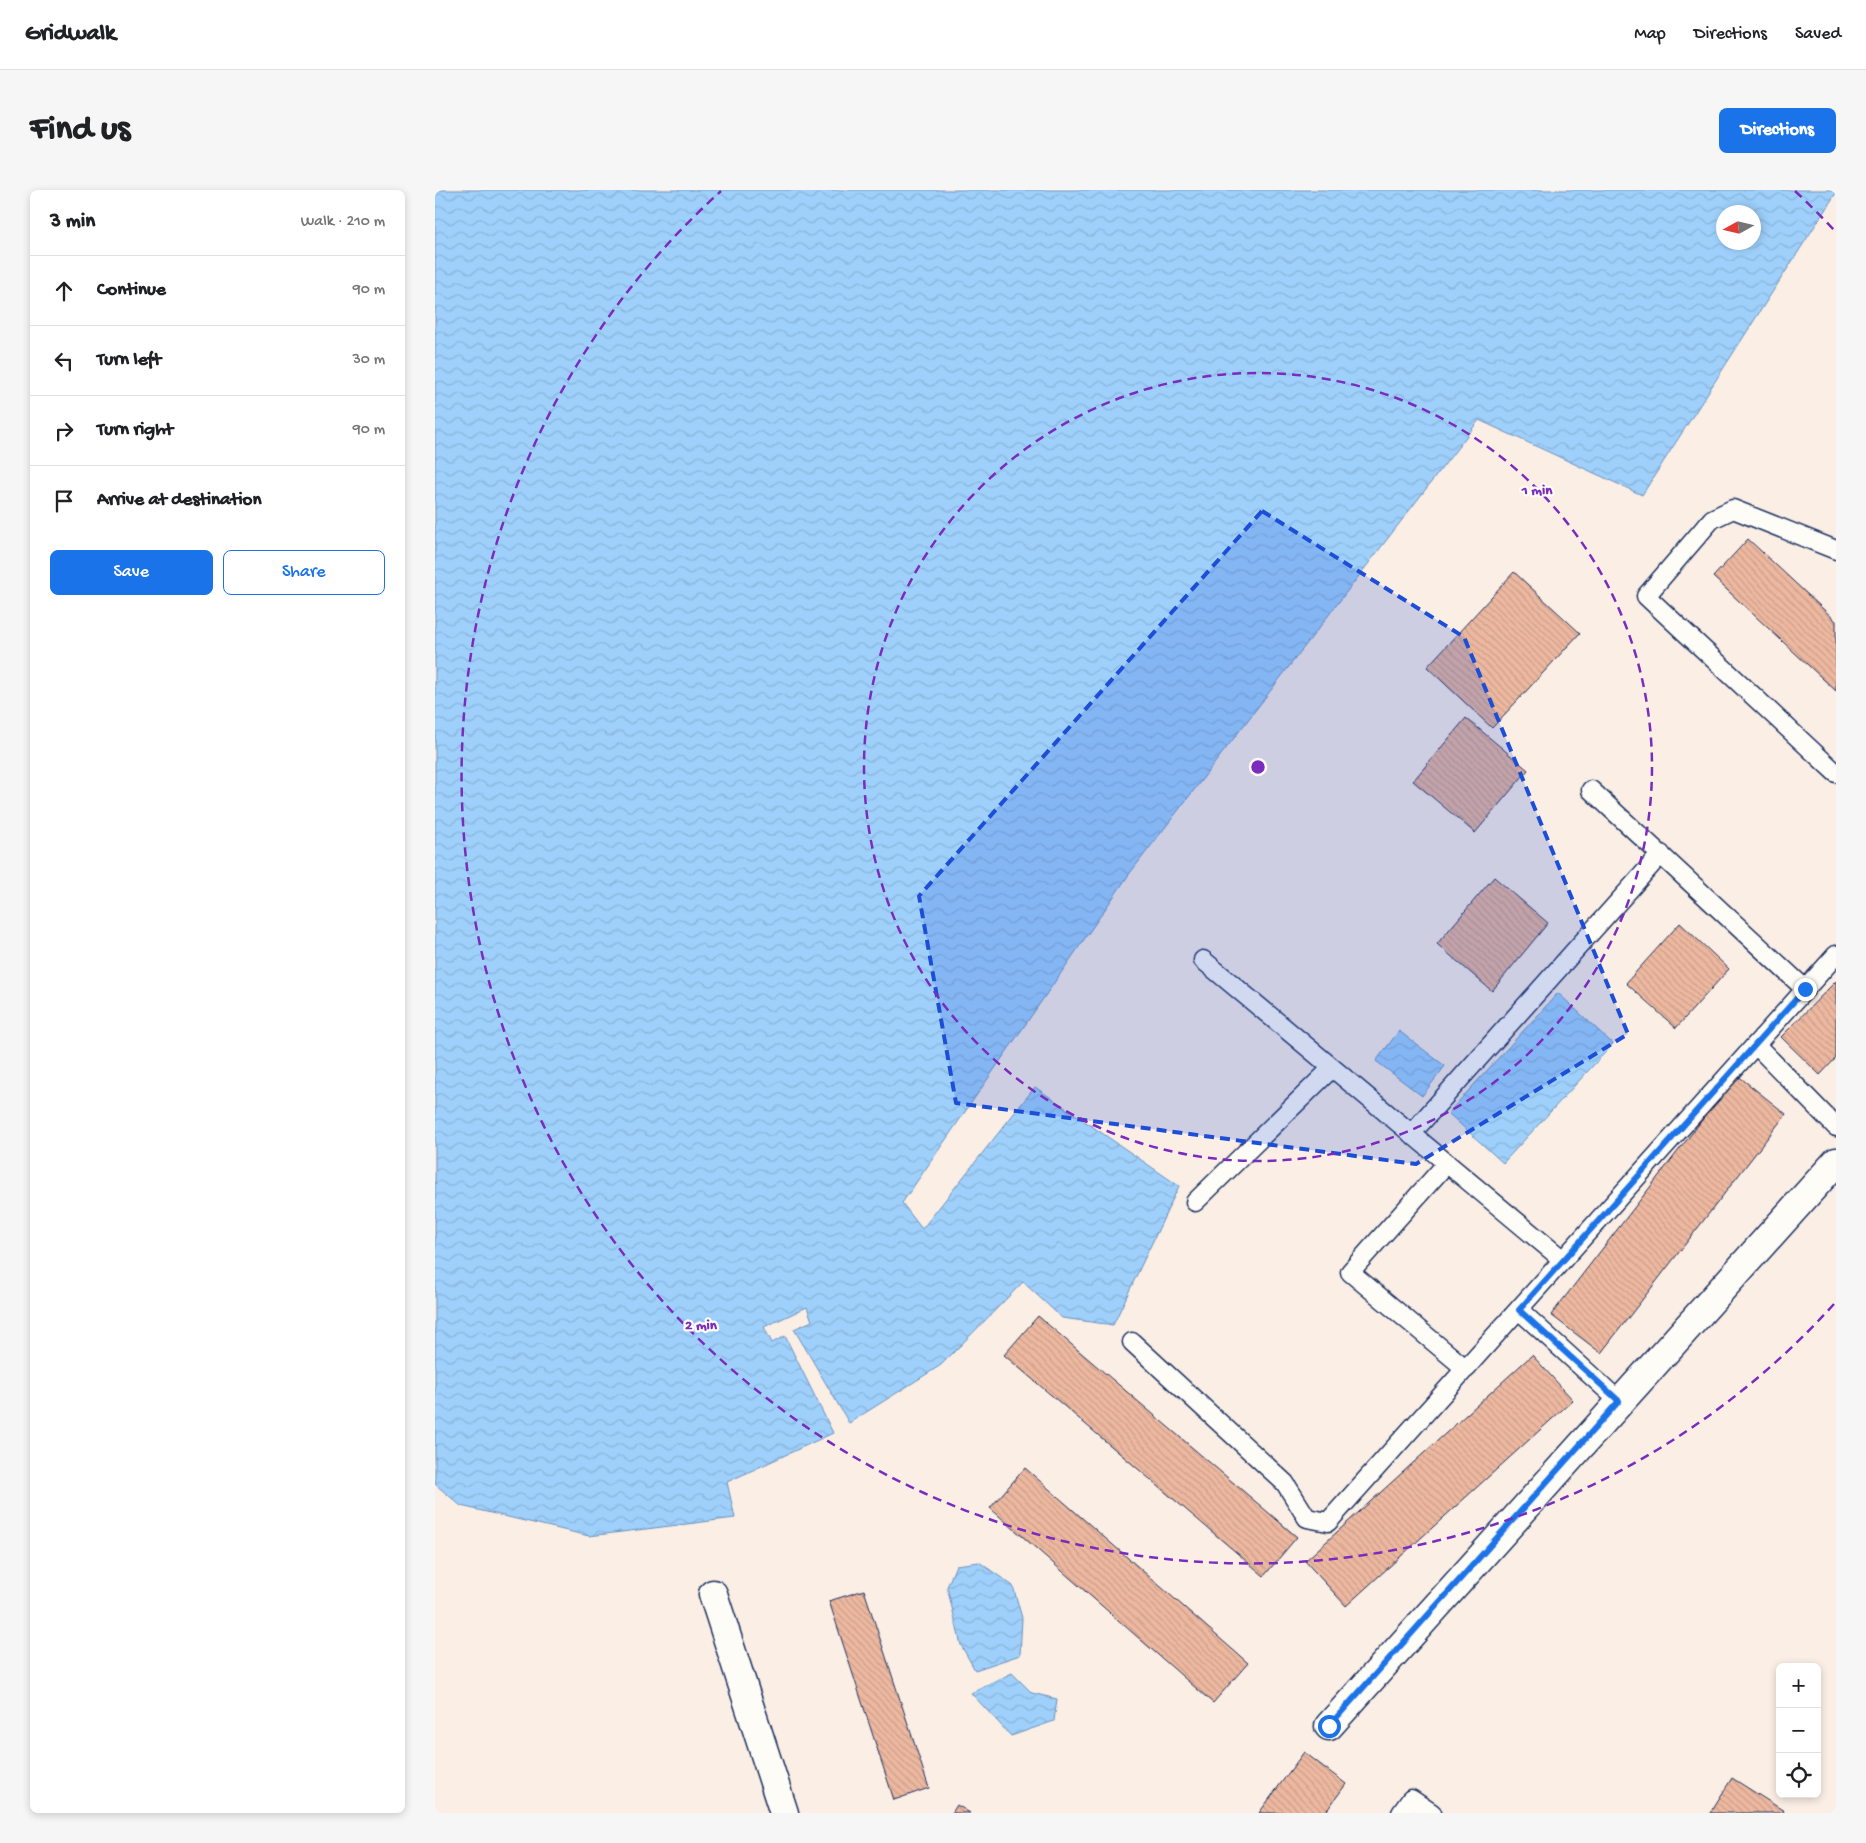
<!DOCTYPE html>
<html lang="en">
<head>
<meta charset="utf-8">
<style>
  body { margin:0; font-family:"Gochi Hand",sans-serif; background:#f6f6f6; color:#202124 }
  .controls { position:absolute; right:15px; bottom:15px; display:grid; overflow:hidden; border-radius:8px; box-shadow:0 2px 8px #0003 }
  .controls button { width:45px; height:45px; display:grid; place-items:center; padding:0; border:0; border-bottom:1px solid #e0e0e0; background:#fff; color:#202124; font:25px sans-serif }
  .compass { position:absolute; left:1281px; top:15px; width:45px; height:45px; border-radius:50%; background:#fff; box-shadow:0 2px 8px #0003; rotate:262deg }
  .stop { position:absolute; width:15px; height:15px; margin:-11px; border:4px solid #1a73e8; border-radius:50%; background:#fff }
  .stop.end { background:#1a73e8; border-color:#fff; box-shadow:0 1px 5px #0008 }
  .list { margin:0; padding:0; list-style:none }
  h2 { display:flex; justify-content:space-between; align-items:center; height:65px; margin:0; padding:0 20px; font-size:21px }
  h2 small { font-size:16px; font-weight:400; color:#757577 }
  .list li { display:grid; grid-template-columns:32px 1fr auto; gap:15px; align-items:center; box-sizing:border-box; height:70px; padding:0 20px; border-top:1px solid #e0e0e0 }
  .list b { display:block; font-size:19px; white-space:nowrap }
  .list em { font-size:16px; font-style:normal; color:#757577 }
  .actions { display:flex; gap:10px; padding:15px 20px }
  .actions a { flex:1; padding:11px 0; border:1px solid #1a73e8; border-radius:8px; text-align:center; font-size:18px; color:#1a73e8 }
  .actions .main { background:#1a73e8; color:#fff }
  .icon { flex:none; width:28px; height:28px; fill:none; stroke:currentColor; stroke-width:2; stroke-linecap:round; stroke-linejoin:round }
  .map { position:relative; flex:none; width:1401px; height:1623px; overflow:hidden; border-radius:8px }
  header { display:flex; align-items:center; gap:30px; box-sizing:border-box; height:70px; padding:0 25px; background:#fff; border-bottom:1px solid #e0e0e0 }
  header strong { font-size:24px }
  nav { display:flex; gap:28px; margin-inline-start:auto; font-size:18px }
  .intro { display:flex; align-items:center; justify-content:space-between; box-sizing:border-box; height:120px; padding:0 30px }
  h1 { margin:0; font-size:35px }
  .button { padding:12px 22px; border-radius:8px; background:#1a73e8; color:#fff; font-size:18px; font-weight:700 }
  main { display:flex; gap:30px; padding:0 30px }
  aside { flex:1; background:#fff; border-radius:8px; box-shadow:0 2px 8px #0003 }
  .map>svg:first-child { display:block }
  .water { fill:url(#water-waves); stroke:#6a90bc; fill-rule:evenodd }
  .building { fill:url(#building-back-hatch); stroke:#1b2f5e }
  .lines { fill:none; stroke-linecap:round; stroke-linejoin:round }
  .lane-casing { stroke:#1b2f5e; stroke-width:21 }
  .street-casing { stroke:#1b2f5e; stroke-width:31 }
  .lane { stroke:#fdfcf7; stroke-width:18 }
  .street { stroke:#fdfcf7; stroke-width:28 }
  .route { stroke:#1a73e8; stroke-width:6 }
  .marked { fill:#1d4ed8; fill-opacity:0.2; stroke:#1d4ed8; stroke-width:4; stroke-dasharray:10 6; stroke-linejoin:round }
  .ring { fill:none; stroke:#7b2cbf; stroke-width:2.5; stroke-dasharray:9 6 }
  .centre { fill:#7b2cbf; stroke:#fdfcf7; stroke-width:2.5 }
  .ring-label { font-size:15px; text-anchor:middle; font-weight:bold; fill:#7b2cbf; stroke:#fdfcf7; stroke-width:4.5; stroke-linejoin:round; paint-order:stroke }
</style>
</head>
<body>
<header>
<strong>Gridwalk</strong>
<nav><a>Map</a><a>Directions</a><a>Saved</a></nav>
</header>
<div class="intro"><h1>Find us</h1><a class="button">Directions</a></div>
<main>
<aside>
<h2>3 min<small>Walk · 210 m</small></h2>
<ul class="list">
<li><svg class="icon" aria-label="ahead" viewBox="0 0 24 24"><path d="M12 20V5M6 11l6-6 6 6"/></svg><div><b>Continue</b></div><em>90 m</em></li>
<li><svg class="icon" aria-label="left" viewBox="0 0 24 24"><path d="M17 20v-9H6M10 6l-5 5 5 5"/></svg><div><b>Turn left</b></div><em>30 m</em></li>
<li><svg class="icon" aria-label="right" viewBox="0 0 24 24"><path d="M7 20v-9h11M14 6l5 5-5 5"/></svg><div><b>Turn right</b></div><em>90 m</em></li>
<li><svg class="icon" aria-label="arrive" viewBox="0 0 24 24"><path d="M6 21V4h12l-3 4 3 4H6"/></svg><div><b>Arrive at destination</b></div></li>
</ul>
<div class="actions"><a class="main">Save</a><a>Share</a></div>
</aside>
<div class="map">
<svg width="1401" height="1623" viewBox="0 0 1401 1623">
  <defs>
    <pattern id="water-waves" width="16" height="10" patternUnits="userSpaceOnUse" patternTransform="scale(1.25)"><rect width="16" height="10" fill="#9ed0fb"/><path d="M0 5q4-4 8 0t8 0" fill="none" stroke="#88b3da"/></pattern>
    <pattern id="building-back-hatch" width="6" height="6" patternUnits="userSpaceOnUse" patternTransform="scale(1.25)"><rect width="6" height="6" fill="#edb89f"/><path d="M-1 5l2 2M0 0l6 6M5-1l2 2" fill="none" stroke="#cb9e8b"/></pattern>
  </defs>
  <rect width="100%" height="100%" fill="#faeee5"/>
  <filter id="ink" filterUnits="userSpaceOnUse"><feTurbulence type="fractalNoise" baseFrequency=".02" numOctaves="2"/><feDisplacementMap in="SourceGraphic" scale="10" xChannelSelector="R" yChannelSelector="G"/><feConvolveMatrix kernelMatrix="1 2 1 2 8 2 1 2 1" color-interpolation-filters="sRGB"/></filter>
  <g filter="url(#ink)">
    <!-- water -->
    <path class="water" d="M0,0H1401V3L1207,305L1044,230L695,683L467,1013L487,1039L600,897L744,996L678,1135L627,1128L588,1092L506,1175L414,1233L359,1139L377,1131L372,1117L329,1137L337,1153L350,1146L398,1243L292,1292L300,1328L154,1346L26,1316L0,1294ZM1318,22V52H1288V22Z
      M1123,803L1178,854L1068,973L1013,923Z
      M964,841L1010,876L987,906L941,871Z
      M544,1372L578,1396L587,1428L585,1465L540,1480L526,1455L512,1397L521,1375Z
      M577,1483L597,1503L622,1509L619,1531L576,1546L536,1503Z"/>
    <!-- building -->
    <path class="building" d="M1313,349L1401,431V501L1278,387Z
      M1079,382L1145,443L1057,538L992,477Z
      M1031,528L1093,580L1040,643L978,591Z
      M1059,687L1113,733L1057,801L1002,754Z
      M1245,733L1294,779L1241,838L1191,793Z
      M1401,791V868L1385,885L1346,847Z
      M1302,885L1351,924L1166,1163L1116,1125Z
      M603,1126L862,1347L829,1386L569,1165Z
      M1097,1165L1138,1210L911,1416L870,1371Z
      M590,1278L813,1473L778,1513L555,1318Z
      M429,1400L494,1598L459,1610L394,1411Z
      M869,1562L911,1594L890,1623H824Z
      M1297,1588L1349,1621L1348,1623H1275Z
      M522,1615L535,1623H517Z"/>
    <g class="lines">
      <!-- lane casing -->
      <g class="lane-casing">
        <path id="lane" d="M1401,360L1298,319L1277,329L1211,406L1401,583
          M1156,600L1370,799
          M768,770L1128,1070
          M1321,855L1401,937
          M976,944L1226,664
          M1012,973L915,1082L1031,1179
          M760,1012L897,878
          M1084,1120L1184,1211
          M697,1152L850,1293L872,1328L893,1332L1401,765
          M966,1623L976,1609L997,1623"/>
      </g>
      <!-- street casing -->
      <g class="street-casing">
        <path id="street" d="M278,1404L349,1623
          M894,1536L1401,972"/>
      </g>
      <!-- lane -->
      <use href="#lane" class="lane"/>
      <!-- street -->
      <use href="#street" class="street"/>
    </g>
  </g>
  <g class="lines" filter="url(#ink)">
    <!-- route -->
    <path class="route" d="M894,1536L1184,1211L1084,1120L1370,799"/>
  </g>
  <!-- marked area -->
  <path class="marked" d="M827,321L1029,447L1193,844L981,974L521,913L484,706Z"/>
  <!-- distance rings -->
  <g class="ring">
    <circle cx="823" cy="577" r="394"/>
    <path d="M1399 1114A788 788 0 1 1 286 1M1360 1A788 788 0 0 1 1399 40"/>
  </g>
  <circle cx="823" cy="577" r="8" class="centre"/>
  <g class="ring-label">
    <text x="1102" y="304">1 min</text>
    <text x="266" y="1139">2 min</text>
  </g>
</svg>
<div class="controls">
<button>+</button>
<button>−</button>
<button><svg class="icon" aria-label="locate" viewBox="0 0 24 24"><circle cx="12" cy="12" r="6"/><path d="M12 2v4M12 18v4M2 12h4M18 12h4"/></svg></button>
</div>
<svg class="compass" viewBox="-18 -18 36 36"><path d="M0-13l5 13h-10z" fill="#e53935"/><path d="M0 13l5-13h-10z" fill="#757577"/></svg>
<div class="stop" style="left:894px;top:1536px"></div>
<div class="stop end" style="left:1370px;top:799px"></div>
</div>
</main>
</body>
</html>
